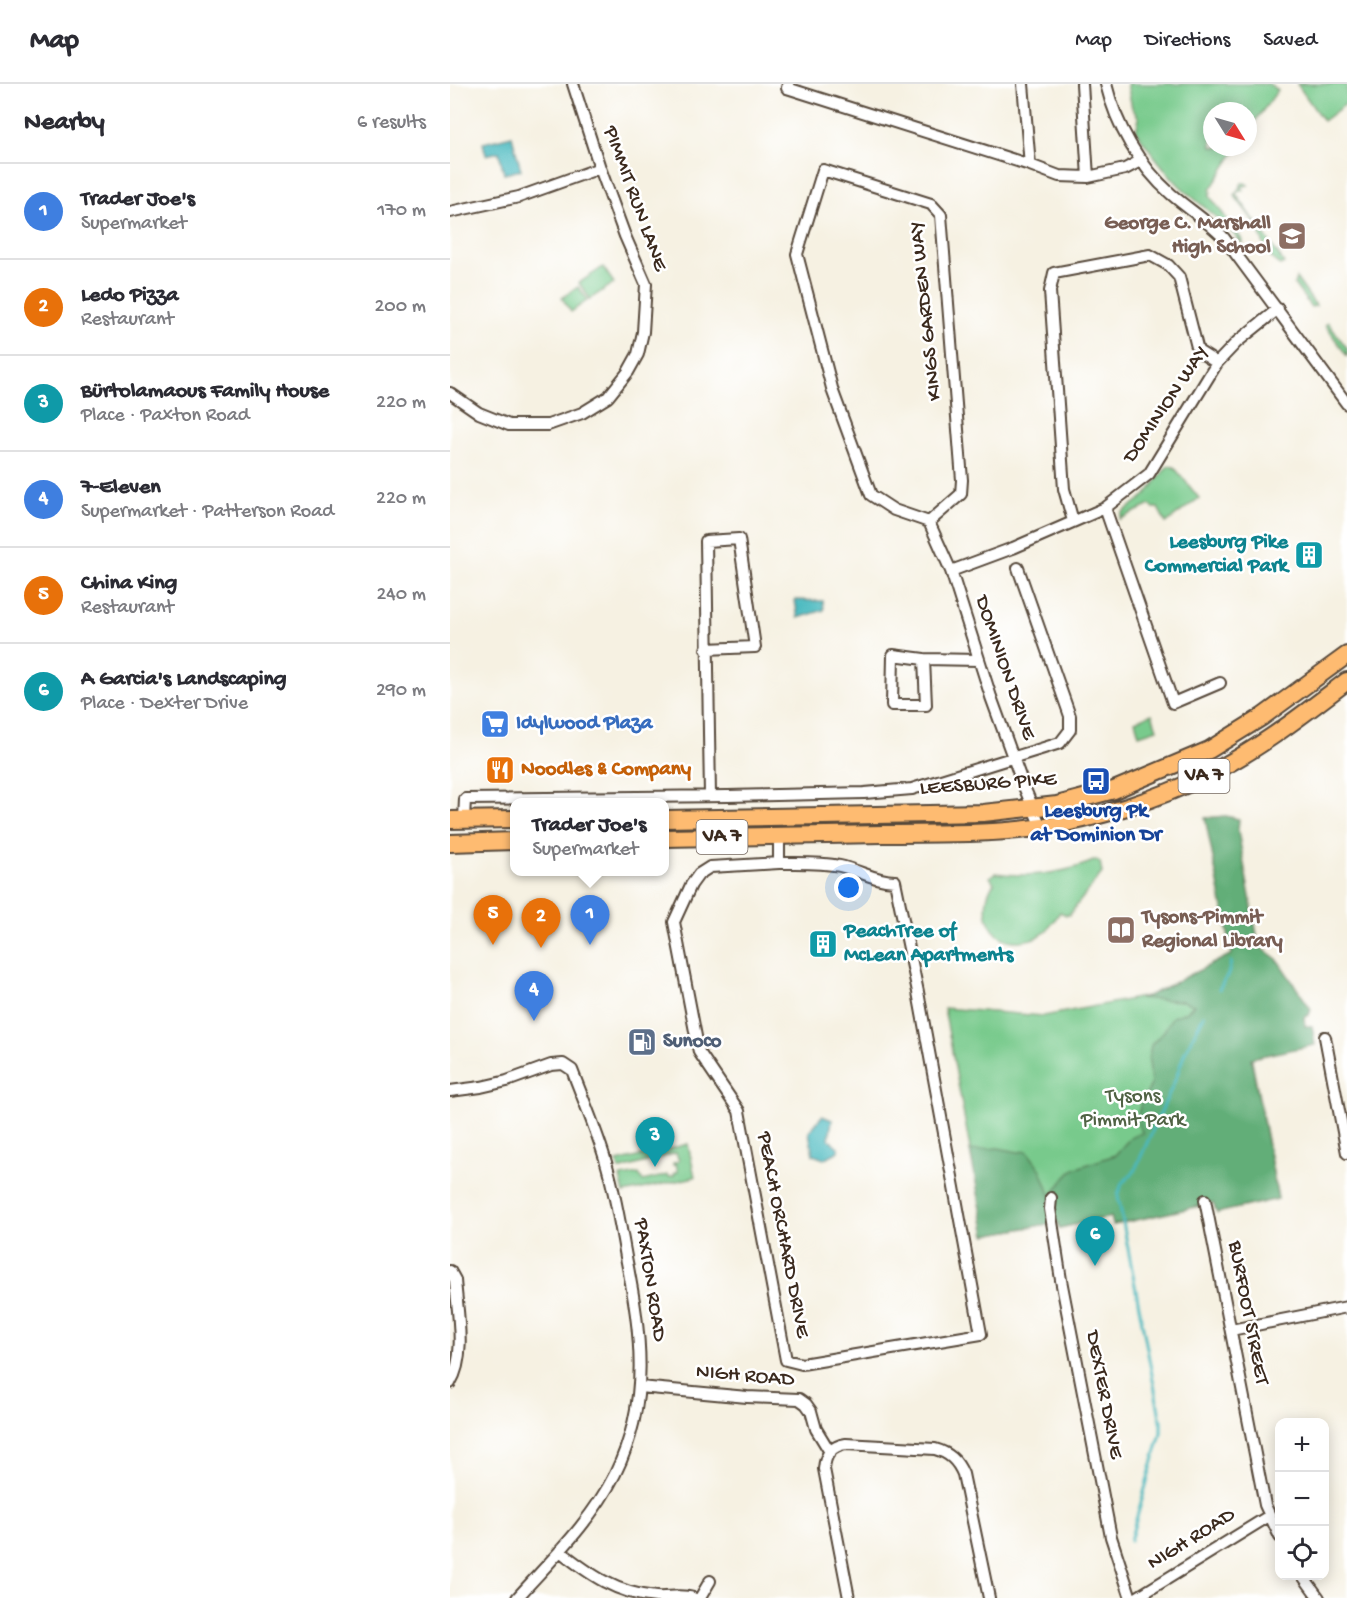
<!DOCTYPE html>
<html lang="en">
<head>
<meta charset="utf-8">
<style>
  body { margin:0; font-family:"Gochi Hand",sans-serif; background:#f2f2f3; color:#2b2b33 }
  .controls { position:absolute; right:18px; bottom:18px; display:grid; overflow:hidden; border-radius:12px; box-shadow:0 3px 15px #0003 }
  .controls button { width:54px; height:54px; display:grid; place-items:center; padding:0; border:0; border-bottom:2px solid #e1e1e2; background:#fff; color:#2b2b33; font:30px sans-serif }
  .compass { position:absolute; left:753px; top:18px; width:54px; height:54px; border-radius:50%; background:#fff; box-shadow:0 3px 15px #0003; rotate:127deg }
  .you { position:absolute; left:399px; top:804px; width:21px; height:21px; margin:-15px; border:4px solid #fff; border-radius:50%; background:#1a73e8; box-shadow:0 0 0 9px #1a73e833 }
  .badge { display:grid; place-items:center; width:39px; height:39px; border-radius:50%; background:#b45309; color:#fff; font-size:20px; font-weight:700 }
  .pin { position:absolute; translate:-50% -50px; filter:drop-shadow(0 2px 3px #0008) }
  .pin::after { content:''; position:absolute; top:32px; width:21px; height:18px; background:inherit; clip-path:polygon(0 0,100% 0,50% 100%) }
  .popup { position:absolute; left:60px; top:714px; width:159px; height:78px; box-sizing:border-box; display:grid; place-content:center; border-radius:12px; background:#fff; filter:drop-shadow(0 2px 4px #0005); font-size:20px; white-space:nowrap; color:#7c7c81 }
  .popup b { font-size:22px; color:#2b2b33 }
  .popup::after { content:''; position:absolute; left:50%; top:100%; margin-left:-12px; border:12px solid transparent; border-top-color:#fff }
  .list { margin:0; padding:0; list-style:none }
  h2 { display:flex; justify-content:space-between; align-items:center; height:78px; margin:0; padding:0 24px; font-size:26px }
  h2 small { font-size:20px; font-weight:400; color:#7c7c81 }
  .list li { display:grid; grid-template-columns:39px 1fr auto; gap:18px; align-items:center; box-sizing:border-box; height:96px; padding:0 24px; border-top:2px solid #e1e1e2 }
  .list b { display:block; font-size:22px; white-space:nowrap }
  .list p { margin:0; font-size:20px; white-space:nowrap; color:#7c7c81 }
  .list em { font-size:20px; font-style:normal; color:#7c7c81 }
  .icon { flex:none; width:33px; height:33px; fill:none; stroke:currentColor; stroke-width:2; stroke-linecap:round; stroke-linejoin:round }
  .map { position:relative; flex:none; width:897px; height:1514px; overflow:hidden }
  header { display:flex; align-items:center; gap:36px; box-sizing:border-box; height:84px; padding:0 30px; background:#fff; border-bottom:2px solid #e1e1e2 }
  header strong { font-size:28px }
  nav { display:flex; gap:33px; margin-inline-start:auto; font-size:21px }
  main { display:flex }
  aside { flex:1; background:#fff }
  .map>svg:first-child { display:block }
  .green { fill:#78ca8c; stroke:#5a7a55; stroke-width:1.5 }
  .forest { fill:#62ae78; stroke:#4e6c4b; stroke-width:1.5 }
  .water { fill:#4ab9bf; stroke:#42726e; stroke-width:1.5 }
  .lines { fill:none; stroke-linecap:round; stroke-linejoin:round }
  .stream { stroke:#4ab9bf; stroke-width:3 }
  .minor-casing { stroke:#57483b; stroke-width:14 }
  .primary-casing { stroke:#57483b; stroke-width:20 }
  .minor { stroke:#fff; stroke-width:10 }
  .primary { stroke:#febb71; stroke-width:16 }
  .labels { text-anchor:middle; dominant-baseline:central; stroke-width:5; stroke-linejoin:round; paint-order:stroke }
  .shield { fill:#fff; stroke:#766a62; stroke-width:1.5 }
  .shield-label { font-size:20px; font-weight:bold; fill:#3b2a1e }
  .street-label { font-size:21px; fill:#3b2a1e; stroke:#fff }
  .education-label { font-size:21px; font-weight:bold; fill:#785e54; stroke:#fff; text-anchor:end }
  .culture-label { font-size:21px; font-weight:bold; fill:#0d838f; stroke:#fff; text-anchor:end }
  .shop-label { font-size:21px; font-weight:bold; fill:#366cbe; stroke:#fff; text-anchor:start }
  .food-label { font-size:21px; font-weight:bold; fill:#c56008; stroke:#fff; text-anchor:start }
  .transit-label { font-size:21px; font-weight:bold; fill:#164399; stroke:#fff }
  .service-label { font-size:21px; font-weight:bold; fill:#4e5e75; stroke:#fff; text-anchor:start }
  .park-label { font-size:21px; fill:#506244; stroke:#fff }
</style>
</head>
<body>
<header>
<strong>Map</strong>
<nav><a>Map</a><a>Directions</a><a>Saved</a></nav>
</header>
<main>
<aside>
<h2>Nearby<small>6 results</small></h2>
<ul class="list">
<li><span class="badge" style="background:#3f7fe0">1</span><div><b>Trader Joe's</b><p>Supermarket</p></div><em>170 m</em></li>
<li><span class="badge" style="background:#e8710a">2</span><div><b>Ledo Pizza</b><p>Restaurant</p></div><em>200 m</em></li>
<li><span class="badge" style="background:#0f9aa8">3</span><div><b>Bürtolamaous Family House</b><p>Place · Paxton Road</p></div><em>220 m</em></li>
<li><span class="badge" style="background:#3f7fe0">4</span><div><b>7-Eleven</b><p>Supermarket · Patterson Road</p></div><em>220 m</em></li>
<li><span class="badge" style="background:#e8710a">5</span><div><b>China King</b><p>Restaurant</p></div><em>240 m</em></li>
<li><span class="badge" style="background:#0f9aa8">6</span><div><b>A Garcia's Landscaping</b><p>Place · Dexter Drive</p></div><em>290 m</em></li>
</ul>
</aside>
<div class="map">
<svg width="897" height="1514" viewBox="0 0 897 1514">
  <rect width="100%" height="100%" fill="#fff"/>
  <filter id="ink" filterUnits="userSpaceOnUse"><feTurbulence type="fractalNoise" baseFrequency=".0167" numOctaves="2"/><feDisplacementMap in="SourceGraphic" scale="12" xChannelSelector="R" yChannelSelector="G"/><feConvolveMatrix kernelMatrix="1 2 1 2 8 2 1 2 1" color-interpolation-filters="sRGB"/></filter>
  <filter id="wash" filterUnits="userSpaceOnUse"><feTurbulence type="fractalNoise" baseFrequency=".008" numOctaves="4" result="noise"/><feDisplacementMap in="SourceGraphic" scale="24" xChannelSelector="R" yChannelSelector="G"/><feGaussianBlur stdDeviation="1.35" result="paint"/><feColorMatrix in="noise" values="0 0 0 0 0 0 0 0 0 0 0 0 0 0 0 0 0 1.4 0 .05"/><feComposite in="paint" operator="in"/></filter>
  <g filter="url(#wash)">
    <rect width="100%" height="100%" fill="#f6f1e2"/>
    <!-- green -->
    <path class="green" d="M677,0H819L828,6L806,36L798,44V27H762V63H788L760,106L761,108L759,111L793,157L792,160C774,137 751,122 730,102C713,85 700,67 686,47L689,34L682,24Z
      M847,0H897V19L873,37Z
      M792,99H795L798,101L791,103L793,106L787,108L786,110L834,179L830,181C815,173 813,153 805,140C799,130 791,121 785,112V111Z
      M153,183L164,199L140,215L129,199Z
      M846,194L866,222L861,223L844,200Z
      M128,203L138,216L121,228L112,214Z
      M878,239L897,264V272L875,241Z
      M719,382L724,383L749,414L716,439L708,424H703L700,421L670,435L672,429L696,411L716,384Z
      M702,630L707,645L689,651L685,637Z
      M646,776L650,778L652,789L619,831H616L610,828C606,834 601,842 596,847C585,858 560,861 548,851C533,838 533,814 544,799L540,793L545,789C581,794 613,790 646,776Z
      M782,870L828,1115L767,1129L763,1119L663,1141L661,1133L609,1144L608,1138L536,1151L494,924L594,932L698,912Z
      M238,1060L245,1093L174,1109L170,1093L189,1090L193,1097L217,1091L218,1093L224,1092V1089L228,1088L226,1080L223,1081V1079L229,1077L226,1069L169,1086L167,1078Z"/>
    <!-- forest -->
    <path class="forest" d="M776,732L789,735L788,747L809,862L827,875L861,925L859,931L854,933L855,942H862L865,961L801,974L828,1115L767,1129L763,1119L663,1141L661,1133L609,1144L608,1138L536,1151L520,1067L548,1064L568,1068L577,1067L591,1086L601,1113L615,1094L624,1085L665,1071L682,1052L693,1049L688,1041V1031L691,1018L697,1009L701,1000L699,975L701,961L714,947L722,933L736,928L744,921L732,917L688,914L698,912L782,870L755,734Z"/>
    <!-- water -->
    <path class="water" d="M62,52L71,86L54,90L49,68L36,71L33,59Z
      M345,516L373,517L374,526L348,534Z
      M372,1032L382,1036L379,1055L389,1064V1067L374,1075L363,1071L359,1048Z"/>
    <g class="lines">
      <!-- stream -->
      <path class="stream" d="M769,905L778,891L781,878
        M680,1457L711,1349V1338L668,1112L672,1099L684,1088L726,994L735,968L754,931"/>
    </g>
  </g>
  <g filter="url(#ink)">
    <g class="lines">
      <!-- minor casing -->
      <g class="minor-casing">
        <path id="minor" d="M338,0L337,4L580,81L609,92L638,93
          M573,0L580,81
          M632,0L638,93L675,85L692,76
          M656,0C666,41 689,82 721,110C738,125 758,137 774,154L897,320
          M373,86L481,120L491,131L512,396L511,410L479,438L444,426L421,411L383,308L347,170Z
          M0,128L69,113L150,84
          M0,309L29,329L59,341H98L132,329L158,313L178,288L188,270L193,248L196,200L175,152L150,84L123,0
          M655,424L723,619L770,599
          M623,437L614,405L600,207L604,189L700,171L718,181L729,193L748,267L767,279
          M479,438L501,487L541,613L572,698L591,743
          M501,487L563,464L655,424L699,390L767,279L787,258L828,225
          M256,565L305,563L289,455L256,457L260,712
          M474,575L476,621H442L443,571L474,575L529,576
          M14,735L15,715L278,712L414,709L462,705L610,659L620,646V632L568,484
          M329,753V779
          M329,779C349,779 371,778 390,782C409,786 425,797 445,797L468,908L531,1250L352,1280L336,1276L289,1027L249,968L224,838L241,801L249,790L260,783Z
          M875,953L897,1069
          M0,1007L31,1003L57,997L101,981L113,980L122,986C133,1015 146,1045 155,1075C165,1107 170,1140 176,1173C191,1249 201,1317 165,1390C141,1438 102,1475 67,1514
          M601,1114L600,1125L611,1196L661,1453L681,1514
          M755,1116L815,1421L830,1453
          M0,1187L5,1196C7,1226 17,1272 0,1299
          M781,1246L897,1223
          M190,1303L297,1313L349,1315L356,1320L361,1327L366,1345L380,1368
          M110,1467C139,1490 167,1510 206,1513C218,1514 231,1510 243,1514
          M853,1492L869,1514
          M250,1514L260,1497
          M399,1514L374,1385C375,1370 382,1362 396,1360L485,1365C499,1369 507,1376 513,1390L539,1514
          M686,1514L819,1432"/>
      </g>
      <!-- primary casing -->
      <g class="primary-casing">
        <path id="primary" d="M215,735L533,729L607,721L664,706L759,666L812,633L897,571
          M0,736L65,735
          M215,754C288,753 361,752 433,750C486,749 540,751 593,743C647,735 708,715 757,691C808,666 852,631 897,597
          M0,759L65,757"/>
      </g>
      <!-- minor -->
      <use href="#minor" class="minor"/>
      <!-- primary -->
      <use href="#primary" class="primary"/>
    </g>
  </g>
  <!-- icons -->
  <defs>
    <g id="school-square" transform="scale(1.5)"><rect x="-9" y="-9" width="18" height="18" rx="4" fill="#8d6e63" stroke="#fff"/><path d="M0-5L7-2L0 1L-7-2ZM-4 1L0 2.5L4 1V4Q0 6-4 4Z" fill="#fff"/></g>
    <g id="building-square" transform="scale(1.5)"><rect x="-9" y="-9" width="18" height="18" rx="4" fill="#0f9aa8" stroke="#fff"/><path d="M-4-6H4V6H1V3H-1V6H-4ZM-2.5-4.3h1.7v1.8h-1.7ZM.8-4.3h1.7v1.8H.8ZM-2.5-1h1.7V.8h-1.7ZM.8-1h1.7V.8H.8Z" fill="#fff"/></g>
    <g id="supermarket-square" transform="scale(1.5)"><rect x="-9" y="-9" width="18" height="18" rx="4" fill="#3f7fe0" stroke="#fff"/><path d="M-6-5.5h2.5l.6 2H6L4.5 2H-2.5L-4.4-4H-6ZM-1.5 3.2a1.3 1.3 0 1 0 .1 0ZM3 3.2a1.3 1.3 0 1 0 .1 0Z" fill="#fff"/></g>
    <g id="restaurant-square" transform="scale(1.5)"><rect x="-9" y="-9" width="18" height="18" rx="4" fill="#e8710a" stroke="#fff"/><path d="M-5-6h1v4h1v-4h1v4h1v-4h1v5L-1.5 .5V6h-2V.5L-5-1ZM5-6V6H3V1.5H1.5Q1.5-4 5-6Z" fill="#fff"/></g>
    <g id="bus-square" transform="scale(1.5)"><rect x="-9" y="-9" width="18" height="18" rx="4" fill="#1a4fb4" stroke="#fff"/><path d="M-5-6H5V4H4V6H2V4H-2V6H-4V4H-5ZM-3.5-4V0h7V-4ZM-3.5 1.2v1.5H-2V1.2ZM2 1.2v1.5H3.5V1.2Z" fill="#fff"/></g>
    <g id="library-square" transform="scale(1.5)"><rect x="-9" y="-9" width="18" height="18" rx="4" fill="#8d6e63" stroke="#fff"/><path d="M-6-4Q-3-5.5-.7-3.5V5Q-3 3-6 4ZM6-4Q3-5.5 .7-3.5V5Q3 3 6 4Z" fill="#fff"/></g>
    <g id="fuel-square" transform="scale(1.5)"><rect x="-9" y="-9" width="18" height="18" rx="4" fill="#5c6f8a" stroke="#fff"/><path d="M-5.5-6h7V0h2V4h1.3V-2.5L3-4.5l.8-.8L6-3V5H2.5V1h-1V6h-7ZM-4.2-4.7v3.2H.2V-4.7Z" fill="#fff"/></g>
  </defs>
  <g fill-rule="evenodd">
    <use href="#school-square" x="842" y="152"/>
    <use href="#building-square" x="859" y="471"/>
    <use href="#supermarket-square" x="45" y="640"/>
    <use href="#restaurant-square" x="50" y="686"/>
    <use href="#bus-square" x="646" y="697"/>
    <use href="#library-square" x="671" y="846"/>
    <use href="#building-square" x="373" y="860"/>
    <use href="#fuel-square" x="192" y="958"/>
  </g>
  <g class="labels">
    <!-- shield labels -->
    <g class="shield">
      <rect x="728.5" y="675" width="51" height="34" rx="4.5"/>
      <rect x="246.5" y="736" width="51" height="34" rx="4.5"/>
    </g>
    <g class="shield-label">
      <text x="754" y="692">VA 7</text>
      <text x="272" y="753">VA 7</text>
    </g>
    <!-- street labels -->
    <g class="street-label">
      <text transform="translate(184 115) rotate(70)">PIMMIT RUN LANE</text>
      <text transform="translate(477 227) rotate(-96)">KINGS GARDEN WAY</text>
      <text transform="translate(717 321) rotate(-56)">DOMINION WAY</text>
      <text transform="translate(554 584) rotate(71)">DOMINION DRIVE</text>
      <text transform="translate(538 701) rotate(-4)">LEESBURG PIKE</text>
      <text transform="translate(332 1151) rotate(79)">PEACH ORCHARD DRIVE</text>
      <text transform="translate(199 1196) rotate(81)">PAXTON ROAD</text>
      <text transform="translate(797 1229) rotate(79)">BURFOOT STREET</text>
      <text transform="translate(295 1293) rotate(5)">NIGH ROAD</text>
      <text transform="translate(653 1311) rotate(79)">DEXTER DRIVE</text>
      <text transform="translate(742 1456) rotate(-32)">NIGH ROAD</text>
    </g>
    <!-- education labels -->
    <g class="education-label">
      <text x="821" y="140">George C. Marshall<tspan x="821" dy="24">High School</tspan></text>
      <text x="692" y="834" text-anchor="start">Tysons-Pimmit<tspan x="692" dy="24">Regional Library</tspan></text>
    </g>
    <!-- culture labels -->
    <g class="culture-label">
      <text x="838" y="459">Leesburg Pike<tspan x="838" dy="24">Commercial Park</tspan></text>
      <text x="394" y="848" text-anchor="start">PeachTree of<tspan x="394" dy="24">McLean Apartments</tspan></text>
    </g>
    <!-- shop labels -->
    <g class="shop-label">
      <text x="66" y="640">Idylwood Plaza</text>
    </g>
    <!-- food labels -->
    <g class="food-label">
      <text x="71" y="686">Noodles &amp; Company</text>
    </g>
    <!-- transit labels -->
    <g class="transit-label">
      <text x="646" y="728">Leesburg Pk<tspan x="646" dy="24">at Dominion Dr</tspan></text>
    </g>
    <!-- service labels -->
    <g class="service-label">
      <text x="213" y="958">Sunoco</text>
    </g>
    <!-- park labels -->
    <g class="park-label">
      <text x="683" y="1013">Tysons<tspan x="683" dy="24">Pimmit Park</tspan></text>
    </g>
  </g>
</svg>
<div class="controls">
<button>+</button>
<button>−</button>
<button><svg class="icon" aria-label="locate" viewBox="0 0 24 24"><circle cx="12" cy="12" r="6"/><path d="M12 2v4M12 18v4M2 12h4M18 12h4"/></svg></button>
</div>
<svg class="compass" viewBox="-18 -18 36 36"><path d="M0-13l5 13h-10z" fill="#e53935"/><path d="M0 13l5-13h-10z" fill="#7c7c81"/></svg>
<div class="you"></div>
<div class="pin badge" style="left:140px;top:861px;background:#3f7fe0">1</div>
<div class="popup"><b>Trader Joe's</b>Supermarket</div>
<div class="pin badge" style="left:91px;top:864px;background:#e8710a">2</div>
<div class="pin badge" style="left:205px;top:1083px;background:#0f9aa8">3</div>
<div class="pin badge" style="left:84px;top:937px;background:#3f7fe0">4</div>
<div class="pin badge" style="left:43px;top:861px;background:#e8710a">5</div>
<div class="pin badge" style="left:645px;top:1182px;background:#0f9aa8">6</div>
</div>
</main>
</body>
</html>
